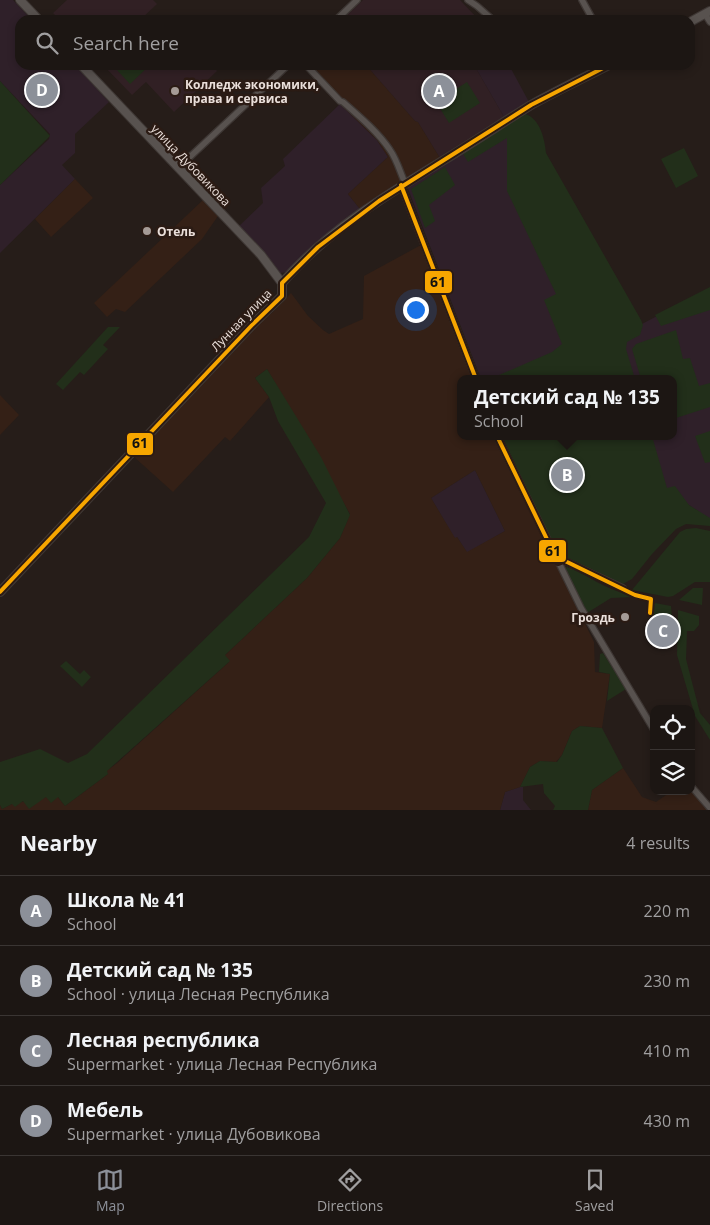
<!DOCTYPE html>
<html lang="en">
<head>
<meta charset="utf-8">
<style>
  body { margin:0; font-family:"Open Sans",sans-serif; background:#292321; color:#f1f3f6 }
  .controls { position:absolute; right:15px; bottom:15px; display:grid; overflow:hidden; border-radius:10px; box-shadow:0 2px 8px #0003 }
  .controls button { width:45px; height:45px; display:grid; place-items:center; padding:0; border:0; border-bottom:1px solid #3a3533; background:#1c1613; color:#f1f3f6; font:25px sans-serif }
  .you { position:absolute; left:415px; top:309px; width:18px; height:18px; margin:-12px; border:4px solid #fff; border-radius:50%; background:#1a73e8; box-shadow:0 0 0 8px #1a73e833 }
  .badge { display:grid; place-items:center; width:32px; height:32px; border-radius:50%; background:#8c9099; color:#fff; font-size:16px; font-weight:700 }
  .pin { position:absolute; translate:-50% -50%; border:2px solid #fff; box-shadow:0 1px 5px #0006 }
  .popup { position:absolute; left:457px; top:375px; width:220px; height:65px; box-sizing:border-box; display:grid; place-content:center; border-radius:10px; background:#1c1613; filter:drop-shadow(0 1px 4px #0005); font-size:16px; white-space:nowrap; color:#a09fa0 }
  .popup b { font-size:19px; color:#f1f3f6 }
  .popup::after { content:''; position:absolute; left:50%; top:100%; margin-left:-10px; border:10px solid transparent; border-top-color:#1c1613 }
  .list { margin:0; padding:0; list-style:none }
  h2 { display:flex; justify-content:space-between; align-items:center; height:65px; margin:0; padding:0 20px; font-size:21px }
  h2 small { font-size:16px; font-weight:400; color:#a09fa0 }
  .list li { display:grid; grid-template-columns:32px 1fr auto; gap:15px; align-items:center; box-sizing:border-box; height:70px; padding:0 20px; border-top:1px solid #3a3533 }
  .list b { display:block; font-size:19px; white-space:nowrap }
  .list p { margin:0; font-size:16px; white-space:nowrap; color:#a09fa0 }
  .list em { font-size:16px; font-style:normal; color:#a09fa0 }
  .icon { flex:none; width:28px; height:28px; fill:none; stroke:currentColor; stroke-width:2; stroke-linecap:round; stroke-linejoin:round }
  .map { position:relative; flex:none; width:710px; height:810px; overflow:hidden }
  .search { position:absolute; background:#1c1613; box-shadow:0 2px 8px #0003; left:15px; right:15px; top:15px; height:55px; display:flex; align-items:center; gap:12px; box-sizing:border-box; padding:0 18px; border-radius:15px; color:#a09fa0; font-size:19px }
  .sheet { height:345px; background:#1c1613 }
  nav { display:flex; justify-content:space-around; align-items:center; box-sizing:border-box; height:70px; border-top:1px solid #3a3533; background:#1c1613; font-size:14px; color:#a09fa0 }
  nav a { display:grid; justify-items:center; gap:2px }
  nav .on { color:#8c9099 }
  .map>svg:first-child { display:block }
  .commercial { fill:#2f2029 }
  .built { fill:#342016; fill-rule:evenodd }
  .education { fill:#312024 }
  .green { fill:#222f1a }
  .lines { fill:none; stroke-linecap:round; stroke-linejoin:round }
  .minor-casing { stroke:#3e3734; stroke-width:8 }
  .tertiary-casing { stroke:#3e3734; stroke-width:10 }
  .minor { stroke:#58524f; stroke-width:5.5 }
  .tertiary { stroke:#58524f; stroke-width:8 }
  .bus-1-casing { stroke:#2b1b14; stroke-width:8 }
  .bus-1 { stroke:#f7a600; stroke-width:4 }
  .poi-dot { fill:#a59b96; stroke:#2b1b14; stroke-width:2 }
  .labels { text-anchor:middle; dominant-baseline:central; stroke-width:5; stroke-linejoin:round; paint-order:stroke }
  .poi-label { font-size:12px; font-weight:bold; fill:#eadfda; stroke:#2b1b14; text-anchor:start }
  .street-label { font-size:12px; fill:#eadfda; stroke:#2b1b14 }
  .line-badge { stroke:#2b1b14; stroke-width:2 }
  .pale-badge-label { font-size:14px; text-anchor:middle; font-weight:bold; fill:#111 }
</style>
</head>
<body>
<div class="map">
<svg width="710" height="810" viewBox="0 0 710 810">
  <rect width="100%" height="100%" fill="#261d19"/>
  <!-- commercial -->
  <path class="commercial" d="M0,0H13L32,20H20V65H75L109,102L75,134V153L62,165L75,179L0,253V185L49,139L50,134L0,81Z
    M474,65H509L529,102L504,117Z
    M340,104L377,140L388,157L348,194L360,209L307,252L288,272L280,273L238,227L263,203L261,188L285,166L283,159Z
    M509,124L590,336L505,374L490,379H481L407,186L408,184Z
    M710,288V519L666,490L642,436H673V379H622L620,338L642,324Z
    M475,470L505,531L467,553L457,537L455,539L431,498Z
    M520,787H523V800L531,810H500L505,792Z"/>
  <!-- built -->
  <path class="built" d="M305,65H366L415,121L418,122L440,158L360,209L348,194L388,157L377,140L340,104Z
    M75,179L93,198L51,237L35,219Z
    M203,200L218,216L202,239L125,312L116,309L107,317L94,303Z
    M421,245L473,379H461V436H493L594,642L595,672L610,674L602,728L580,726L572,731L562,755L556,762L540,761L530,767L520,787L505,792L500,810H0V805L2,809L12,804L46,797H58L65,806L108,774L106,771L116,764L229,662L224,656L307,578L340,538L350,514L267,369L255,378L269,397L230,441L225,437L173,492L133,456L259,322L272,313L291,293L308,316L323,330L329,334L363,319L364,276ZM475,470L505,531L467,552L457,537L455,538L431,498Z
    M0,395L19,415L0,435Z
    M623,768L642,797L656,802L672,791H691L707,810H588L592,790Z"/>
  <!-- education -->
  <path class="education" d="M67,0H153L157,4L140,20H60L53,13Z
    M363,0H460L479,20H342Z
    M103,65H212L217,71L174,112L146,82L132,95Z
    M366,65H474L504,117L440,158L418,122L415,121Z"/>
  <!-- green -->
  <path class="green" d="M122,65H150L130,84L117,70Z
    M0,81L50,136L0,185Z
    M467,82L480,103L449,123L436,102Z
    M525,114C540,118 545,140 546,153L641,320L643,325L640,335L627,342L626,349L635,379H490L552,352L562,344L544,300L556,294L507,191V138L468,162L462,152Z
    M684,148L698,176L676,188L661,159Z
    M445,167L455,185L429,205L435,221L425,228L411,189Z
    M710,287V310L661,326L655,315Z
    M108,327H120L103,345L108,349L84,375L80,372L63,390L56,384Z
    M676,330L683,359L690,358L699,386L710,383V407L673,419V379H641L632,349L636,344Z
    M267,369L321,457L350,515L340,538L307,578L225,655L230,661L107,771L108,774L65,806L58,797L51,803L46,797L29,809L23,801L15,807L12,804L2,809L0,805V762L40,749L68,763L87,754L309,537L326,503L278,421L269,397L255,378Z
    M710,431V462L705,463L695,436Z
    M502,436H652L667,488L675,486L689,505L710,518V526L686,524L676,529L652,554L632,579L623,584L560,554L556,551Z
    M696,528L710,531V582H695L673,596L668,597L632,590L680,532L686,529Z
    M567,567C583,573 598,584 614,590C621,593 627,594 633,597L611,598L587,613L567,575L565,568Z
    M693,588H703L702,605L679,600Z
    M655,603L671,606L672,617L656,616L655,623H652L653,605Z
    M678,610L699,616V625L694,631H687L686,659L700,713L710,725V740L695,716L677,655Z
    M603,653L626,689L607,701L610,674L599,672L600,654Z
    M66,661L80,674L84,670L91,677L82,687L60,666Z
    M580,726L602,728L623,768L592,790L588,810H553L555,806L544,793L543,784L520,787L530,767L540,761L557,762L562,755L572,731Z"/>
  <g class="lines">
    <!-- minor casing -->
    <g class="minor-casing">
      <path id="minor" d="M468,0L477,6L493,20
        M582,0L593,20
        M705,14L710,22
        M336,20L357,0
        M306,65L340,101L343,102C359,116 378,132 390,150C397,160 400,172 405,183
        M178,168L288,65
        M401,185L476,379
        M497,436L581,608L654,730
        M558,562L563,560L623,588
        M691,786L710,808"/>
    </g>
    <!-- tertiary casing -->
    <g class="tertiary-casing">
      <path id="tertiary" d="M20,0L39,20
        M690,22L710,11
        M81,65L261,255L282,283
        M0,592L253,324L282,296V283C327,231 386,195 444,160C474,142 502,123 531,105C556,91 583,78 609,65"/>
    </g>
    <!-- minor -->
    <use href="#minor" class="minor"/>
    <!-- tertiary -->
    <use href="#tertiary" class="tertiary"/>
    <!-- bus-1 casing -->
    <g class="bus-1-casing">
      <path id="bus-1" d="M401,185L476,379
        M497,436L558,562L563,560L635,595L651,599L650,613
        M0,592L253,324L282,296V283L318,247L379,201L531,105L609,65"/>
    </g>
    <!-- bus-1 -->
    <use href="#bus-1" class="bus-1"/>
  </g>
  <!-- markers -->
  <g class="poi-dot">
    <circle cx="175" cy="91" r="5"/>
    <circle cx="147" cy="231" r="5"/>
    <circle cx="625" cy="617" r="5"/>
  </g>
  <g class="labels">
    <!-- poi labels -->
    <g class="poi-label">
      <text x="185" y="84">Колледж экономики,<tspan x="185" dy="14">права и сервиса</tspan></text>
      <text x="157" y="231">Отель</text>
      <text x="615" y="617" text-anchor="end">Гроздь</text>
    </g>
    <!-- street labels -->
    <g class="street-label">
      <text transform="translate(191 165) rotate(46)">улица Дубовикова</text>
      <text transform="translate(241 320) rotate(-46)">Лунная улица</text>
    </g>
  </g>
  <g class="line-badge">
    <rect x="424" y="270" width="29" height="24" rx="5" fill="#f7a600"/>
    <rect x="126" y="432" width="28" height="24" rx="5" fill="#f7a600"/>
    <rect x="538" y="539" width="29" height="24" rx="5" fill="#f7a600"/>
  </g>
  <g class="pale-badge-label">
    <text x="438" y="287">61</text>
    <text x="140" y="448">61</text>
    <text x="553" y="556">61</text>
  </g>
</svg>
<div class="controls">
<button><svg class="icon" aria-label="locate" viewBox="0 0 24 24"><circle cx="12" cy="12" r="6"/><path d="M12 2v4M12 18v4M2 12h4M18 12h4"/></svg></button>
<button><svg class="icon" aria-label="layers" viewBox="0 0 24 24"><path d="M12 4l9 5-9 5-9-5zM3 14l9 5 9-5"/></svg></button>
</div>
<div class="you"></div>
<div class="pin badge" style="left:439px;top:91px">A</div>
<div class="pin badge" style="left:567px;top:475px">B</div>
<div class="popup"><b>Детский сад № 135</b>School</div>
<div class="pin badge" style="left:663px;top:631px">C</div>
<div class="pin badge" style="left:42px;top:90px">D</div>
<div class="search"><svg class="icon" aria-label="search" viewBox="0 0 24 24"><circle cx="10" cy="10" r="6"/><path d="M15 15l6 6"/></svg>Search here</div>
</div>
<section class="sheet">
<h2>Nearby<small>4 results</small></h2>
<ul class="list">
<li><span class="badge">A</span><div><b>Школа № 41</b><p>School</p></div><em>220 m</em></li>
<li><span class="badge">B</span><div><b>Детский сад № 135</b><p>School · улица Лесная Республика</p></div><em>230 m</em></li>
<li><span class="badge">C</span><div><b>Лесная республика</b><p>Supermarket · улица Лесная Республика</p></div><em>410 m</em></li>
<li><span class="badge">D</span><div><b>Мебель</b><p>Supermarket · улица Дубовикова</p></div><em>430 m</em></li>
</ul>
</section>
<nav>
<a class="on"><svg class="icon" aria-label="map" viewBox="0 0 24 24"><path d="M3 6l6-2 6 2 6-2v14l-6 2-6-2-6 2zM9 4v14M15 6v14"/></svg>Map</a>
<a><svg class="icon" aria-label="directions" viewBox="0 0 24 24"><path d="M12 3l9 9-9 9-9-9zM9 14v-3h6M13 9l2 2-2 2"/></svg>Directions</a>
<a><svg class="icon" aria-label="saved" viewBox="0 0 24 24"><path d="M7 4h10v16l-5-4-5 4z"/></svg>Saved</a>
</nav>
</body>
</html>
